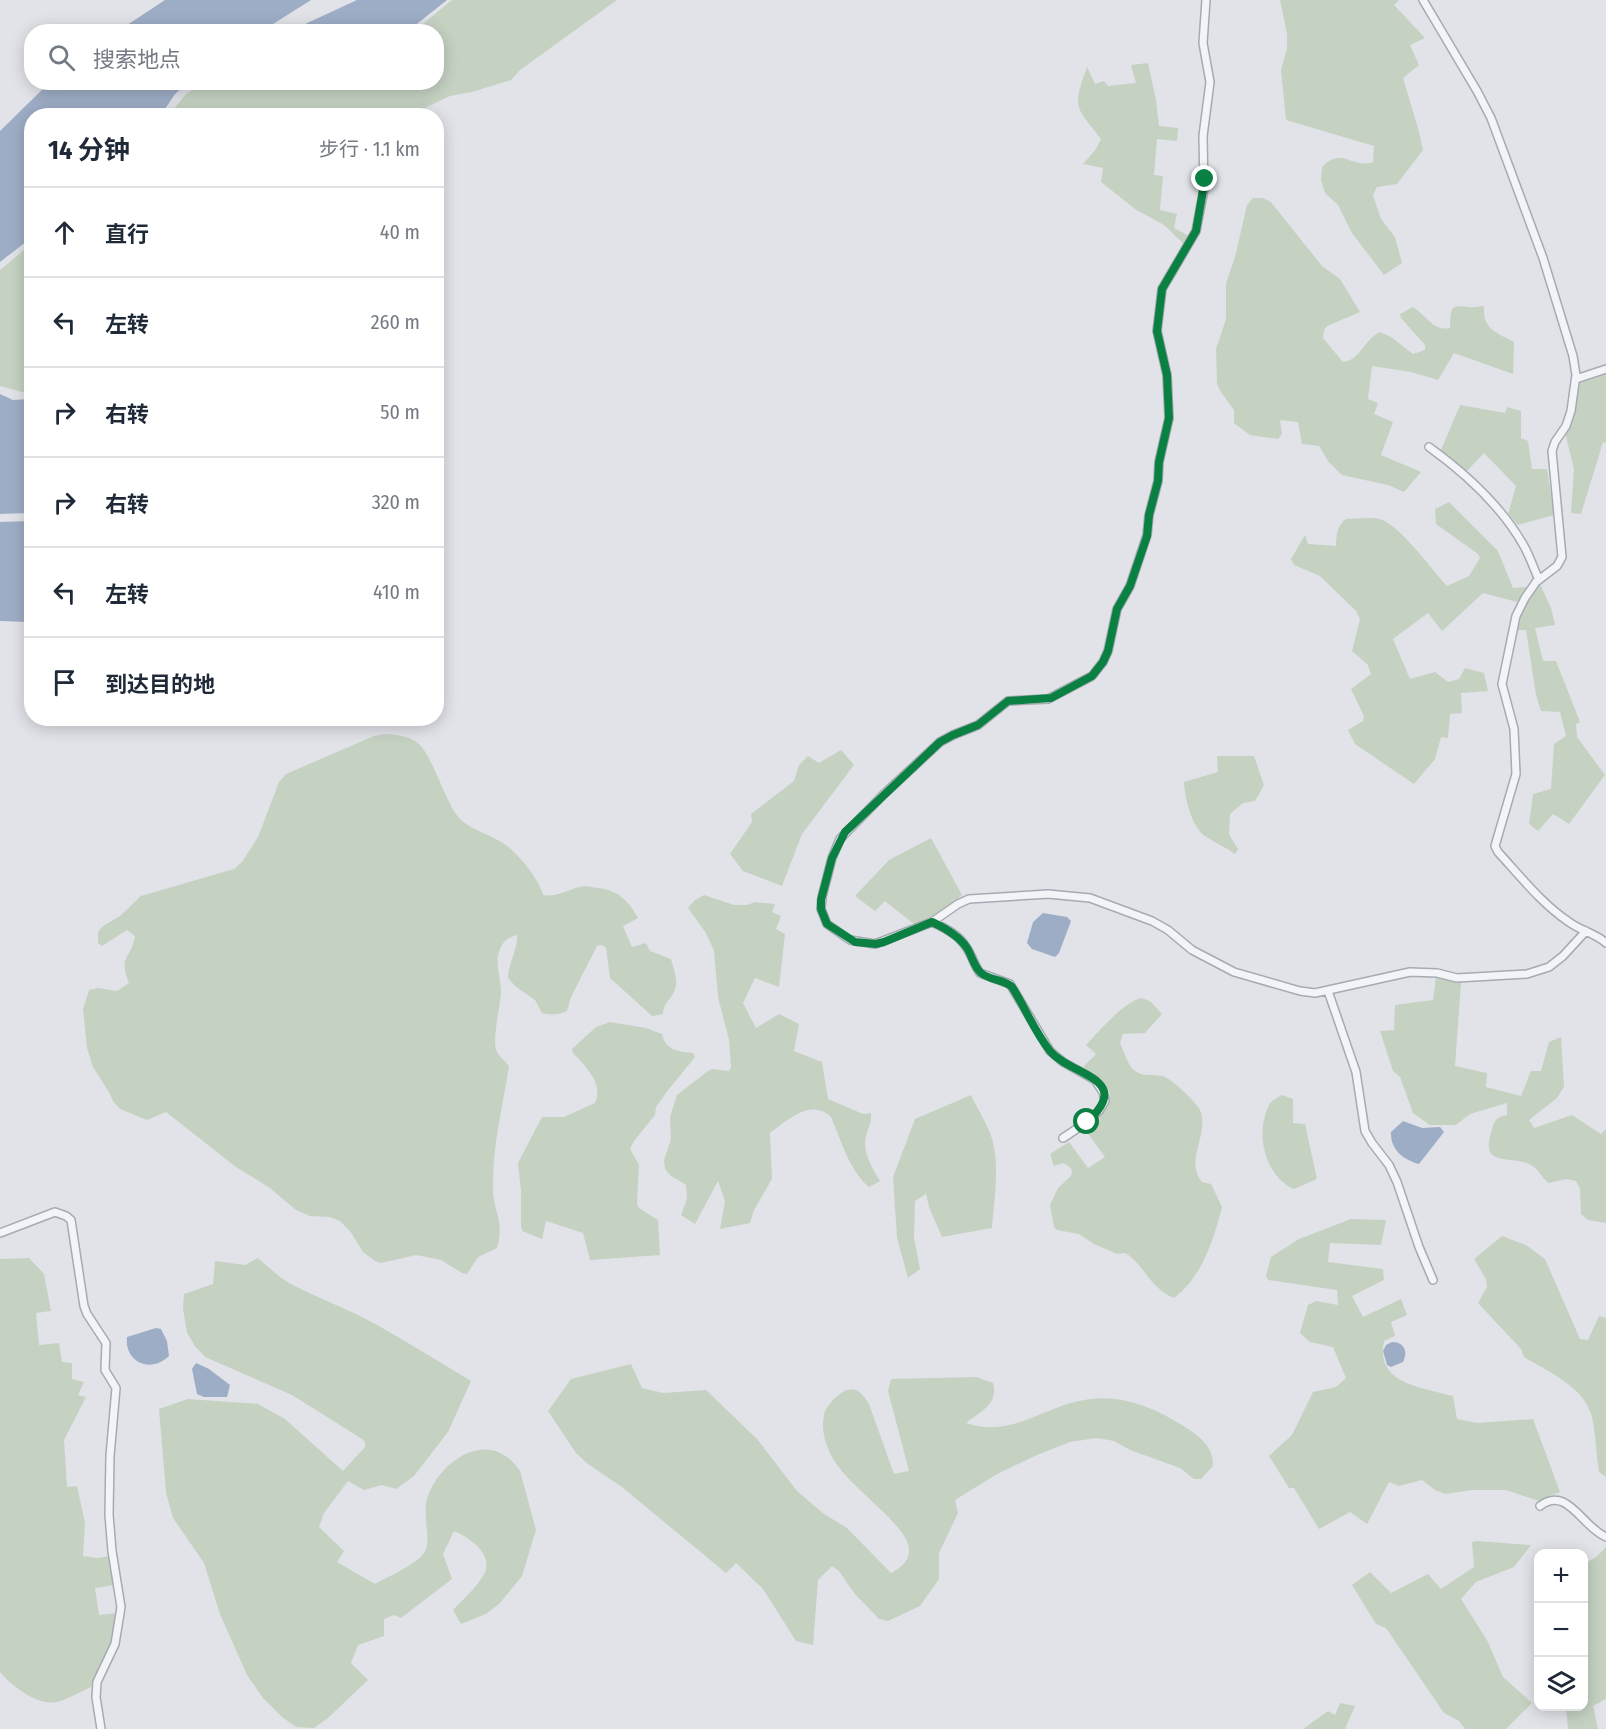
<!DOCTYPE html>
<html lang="zh">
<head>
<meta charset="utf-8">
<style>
  body { margin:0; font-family:"Fira Sans Condensed","Noto Sans SC",sans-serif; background:#f6f6f7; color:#1f2937 }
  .controls { position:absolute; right:18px; bottom:18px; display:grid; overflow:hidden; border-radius:12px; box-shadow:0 3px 15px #0003 }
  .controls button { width:54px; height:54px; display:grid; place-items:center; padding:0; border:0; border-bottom:2px solid #e0e1e3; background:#fff; color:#1f2937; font:30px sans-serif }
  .stop { position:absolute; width:18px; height:18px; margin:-14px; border:4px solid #0b8043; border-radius:50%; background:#fff }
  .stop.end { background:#0b8043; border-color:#fff; box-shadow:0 2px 6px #0008 }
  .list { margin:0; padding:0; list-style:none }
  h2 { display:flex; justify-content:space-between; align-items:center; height:78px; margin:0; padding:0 24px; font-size:26px }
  h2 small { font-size:20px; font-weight:400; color:#747a83 }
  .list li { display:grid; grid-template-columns:39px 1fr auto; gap:18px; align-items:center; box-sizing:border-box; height:90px; padding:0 24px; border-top:2px solid #e0e1e3 }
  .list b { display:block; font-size:22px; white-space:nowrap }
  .list em { font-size:20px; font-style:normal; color:#747a83 }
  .icon { flex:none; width:33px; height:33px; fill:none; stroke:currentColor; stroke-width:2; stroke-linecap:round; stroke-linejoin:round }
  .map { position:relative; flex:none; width:1606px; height:1729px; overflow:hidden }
  .search { position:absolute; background:#fff; box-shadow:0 3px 15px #0003; left:24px; top:24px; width:420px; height:66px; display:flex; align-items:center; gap:15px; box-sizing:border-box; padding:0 21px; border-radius:24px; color:#747a83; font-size:22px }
  .panel { position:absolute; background:#fff; box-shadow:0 3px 15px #0003; left:24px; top:108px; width:420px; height:618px; border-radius:24px }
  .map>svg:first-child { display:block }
  .green { fill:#c5d2c2 }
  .water { fill:#9eadc6 }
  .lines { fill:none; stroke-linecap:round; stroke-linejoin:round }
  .street-casing { stroke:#a6aab2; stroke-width:10 }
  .street { stroke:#f3f4f7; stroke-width:7 }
  .route { stroke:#0b8043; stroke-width:8 }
</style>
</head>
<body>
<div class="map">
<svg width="1606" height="1729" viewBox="0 0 1606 1729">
  <rect width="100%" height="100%" fill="#e1e3e8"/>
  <!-- green -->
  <path class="green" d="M452,0H617L520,70L511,80L472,92L450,96L410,115H169L186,94L203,83L335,82L338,85L348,82H436V32L414,31Z
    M1280,0H1399L1394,5L1425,38L1410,45L1419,65L1403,78L1418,128L1423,150L1397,184L1377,187L1373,195L1381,219L1395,237L1402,263L1384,275L1352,233L1338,205L1325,193L1321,180L1322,167C1342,146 1352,169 1373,162L1374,146L1286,120L1281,70L1287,48V34Z
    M1148,63L1156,100L1159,126L1178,128L1177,141L1157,139L1154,175L1163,176L1160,210L1177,214L1174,228L1189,236L1185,245L1164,225L1135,209L1101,182L1103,168L1083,164L1096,149L1101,139C1075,105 1072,109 1087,67L1095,84L1104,81L1108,86L1136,83L1131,65Z
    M1253,198H1262L1270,201L1322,266L1340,279L1360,312L1327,326L1324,330L1323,338L1343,362C1359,361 1365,339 1380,332L1391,337L1413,354L1425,350V345L1401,318L1400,314L1413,307C1426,315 1434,332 1450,328C1451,311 1448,304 1468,307C1474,308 1479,306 1484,306C1482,329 1497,333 1514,342L1513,374L1454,353L1438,380L1411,372L1372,366L1368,399L1378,403L1374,414L1393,422L1381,455L1421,472L1404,492L1388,485L1342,475L1328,461L1319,446L1302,444L1298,422L1280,420L1282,434L1278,439L1250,435L1234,423V410L1221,392L1217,384L1216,349L1226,319V283L1235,257L1247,205Z
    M31,244V392H22L0,386V270Z
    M1606,373V443L1603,442L1581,514L1571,513L1574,469L1565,433L1574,414L1580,383Z
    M1460,405L1505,413L1507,407L1521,411V438L1528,441L1532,469H1547L1554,515L1518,525L1508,514L1516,486L1484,453L1466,472L1441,450Z
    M1449,502L1498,551L1513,588L1527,587L1517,602L1483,593L1442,631L1428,613L1393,639L1410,679L1435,672L1448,682L1459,679L1465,668L1484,673L1488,691L1461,693L1462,713L1450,714L1448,738L1441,737L1435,759L1414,784L1355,744L1348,730L1363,721L1364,716L1351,689L1371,674L1368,665L1352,651L1360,619L1356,611L1320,576L1294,565L1291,559L1305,535L1308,544L1336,546C1336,537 1337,525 1346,519C1356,519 1370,517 1380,519C1399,524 1433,571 1447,586L1469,576L1480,558L1478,554L1436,524L1435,509Z
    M1540,584L1551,608L1555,625L1535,628L1543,661H1556L1580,722L1576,724L1577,737L1605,775L1569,824L1553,814L1538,831L1529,824L1533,794L1551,789L1554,744L1566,736L1560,712L1541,711L1536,695L1526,630H1518C1521,615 1527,594 1540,584Z
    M384,734C394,734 406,736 415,741C432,750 444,803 461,820C472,830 489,834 501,842C516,850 540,880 543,895C557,897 565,891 579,887C585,885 592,887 598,888C618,890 629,901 638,918L623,926L632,947L646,943L650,951L671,959C674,970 679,982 674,992C670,1000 663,1004 663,1014L652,1016L610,978L606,948L602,945L597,946L571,997L567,1011C560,1015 550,1015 542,1013L535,1000L515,986L508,978C508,963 518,950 517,935C509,937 503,941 500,949C494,962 501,977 501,991C501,1005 491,1041 497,1052C499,1056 505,1061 509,1066C503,1106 492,1147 493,1188C493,1213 505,1219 497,1248L478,1257L467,1274L462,1273L441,1260L416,1255L381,1263L375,1261L363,1252L350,1231L340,1221L330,1217L310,1216L296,1210L270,1188L236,1167L166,1112L147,1120L120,1109L113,1101L109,1092L93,1067L87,1048L83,1009L89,990L98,988L117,991L129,983C118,955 131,960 135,936L127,930L102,946L98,943V932L103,926L120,916L141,896L234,869L242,862L258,837L279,782L286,774L374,736Z
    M841,750L854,765L802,834L782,886L743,871L730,854L752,822L751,814L794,781L799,765L808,756L819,763Z
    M1217,756H1254L1264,785L1255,801L1243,803L1230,814L1229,834L1238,849L1235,854C1225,847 1214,842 1205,836C1191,826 1185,798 1184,782L1218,772Z
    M931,838L962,895L942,911L915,925L885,901L875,911L855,896L889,860Z
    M704,895L734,905H747L755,902L775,904L772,912L781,916L776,929L785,934L779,987L755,978L743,1003L756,1028L779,1014L799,1024L794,1051L822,1062L828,1099L863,1114L871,1113C872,1125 868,1126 866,1136C862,1152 872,1168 880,1181L869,1187C849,1170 841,1140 831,1117C811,1098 788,1120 770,1133L772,1179L754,1210L750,1223L720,1229L725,1201L718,1181L695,1224L681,1215L687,1199L686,1185L671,1176L665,1169L664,1160L671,1139L670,1117L677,1095L708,1071L712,1069L729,1071L731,1067L729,1040L718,997L714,951L706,933L688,908L694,901Z
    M1436,977L1461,983L1455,1066L1487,1073L1486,1087L1521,1096L1531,1071H1541L1549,1042L1561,1037L1564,1087L1557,1098L1529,1120L1534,1128L1572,1115L1601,1134L1606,1129V1223L1588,1220L1581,1214L1580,1189L1576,1181L1566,1179L1549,1183C1541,1178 1539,1168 1529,1164C1508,1155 1479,1168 1492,1129C1495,1119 1497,1117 1507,1115V1103L1470,1114L1456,1125H1430L1413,1113L1400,1077L1393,1071L1380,1031L1394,1030L1395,1005L1433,1000Z
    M1141,998L1150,1001L1162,1014L1145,1033L1123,1034L1120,1043C1124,1051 1127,1065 1135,1071C1142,1077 1154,1074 1162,1076C1170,1077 1196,1102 1200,1110C1210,1134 1184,1160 1202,1182L1211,1184L1222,1207C1214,1239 1202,1277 1174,1298C1153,1290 1145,1269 1130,1256L1125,1253L1117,1254L1094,1244L1079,1234L1057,1230L1054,1227L1050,1205L1058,1188L1071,1176L1072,1171L1070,1167L1063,1163L1054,1166L1050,1154L1069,1142L1088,1168L1105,1157L1086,1131L1098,1123L1110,1094L1106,1086L1083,1067L1096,1054L1086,1045C1099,1031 1123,1003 1141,998Z
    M610,1022L646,1028L662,1034C665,1050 679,1052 693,1053L695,1057L669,1089L656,1107L655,1115L634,1141L630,1149L639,1165L637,1204L639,1208L658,1220L660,1255L590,1260L583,1233L546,1221L542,1239L522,1231L521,1226V1191L518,1163L542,1117H564L595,1103C604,1083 585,1066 573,1053L572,1049L596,1027Z
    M971,1095C977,1108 985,1120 990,1133C1001,1162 994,1199 992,1228L942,1237L929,1207L926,1194L915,1201L914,1238L920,1269L908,1278L897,1238L893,1177L915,1119Z
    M1282,1095L1293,1099V1123L1305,1124L1317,1179L1294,1189C1268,1178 1257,1141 1265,1116C1266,1112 1268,1106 1270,1103C1273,1100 1278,1097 1282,1095Z
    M1351,1219L1386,1220L1381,1245L1330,1243L1328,1262L1383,1269L1384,1280L1352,1296L1363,1317L1401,1299L1407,1315L1391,1322L1395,1336L1384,1341C1375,1384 1422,1387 1453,1396L1457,1419L1477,1423L1533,1419L1560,1492L1545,1498L1542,1502L1506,1490H1472L1445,1494L1435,1490L1422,1480L1399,1486L1389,1482L1367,1524L1350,1512L1319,1529L1294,1488H1289L1269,1456L1292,1435L1313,1392L1336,1387L1346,1378L1333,1347L1310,1342L1300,1333L1308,1305L1316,1301L1338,1305L1337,1290L1268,1280L1266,1276L1271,1257L1299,1239Z
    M1502,1236L1526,1245L1545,1259L1580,1339L1588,1340L1599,1316L1606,1318V1477L1599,1472C1596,1454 1596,1435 1592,1417C1585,1387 1547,1371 1524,1357L1521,1349L1478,1303L1487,1287L1486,1279L1474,1259Z
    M29,1258L44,1274L51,1311L36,1313L39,1345L59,1343L62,1362L72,1363V1379L84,1382L78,1395L86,1397L64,1440L67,1487L77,1486L85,1523L83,1556L98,1558L110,1556L114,1585L95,1588L99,1615L117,1613L113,1641L91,1687C80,1692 68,1699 57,1702C37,1706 12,1686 0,1672V1259Z
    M258,1258C269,1267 279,1278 291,1284C320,1299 351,1310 379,1326C410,1344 440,1362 471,1381L448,1432L414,1476L396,1489L382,1485L364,1490L348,1481L324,1513L319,1527L344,1551L337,1562L375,1584C387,1577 420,1563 425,1551C432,1539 421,1514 428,1496C442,1458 491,1427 520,1471L536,1530L522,1576L500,1603L486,1614L461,1624L453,1610C462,1601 484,1580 486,1569C490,1551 468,1537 454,1531L443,1554L452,1579L401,1618L394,1615L384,1619V1636L358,1645L351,1663L368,1680L328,1718L314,1728L296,1727L282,1717L263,1698L247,1675L220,1614L204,1563L173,1518L166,1493L159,1409L188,1399L258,1404L285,1419L343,1471L365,1447V1442L362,1439L292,1395L205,1357L195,1346L187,1333L183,1309L184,1294L213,1284L215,1261L245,1265Z
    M631,1364L642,1388L663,1393L706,1390L757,1439L797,1491L824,1514L847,1528L891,1573C900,1568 910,1561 909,1549C907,1523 845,1485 831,1455C825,1442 821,1430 824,1415C825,1409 829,1405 833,1400C848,1385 858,1385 869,1404L894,1474L909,1471L888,1391L891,1379L976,1377L993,1383C999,1404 980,1412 966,1423C1014,1439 1045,1404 1090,1399C1125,1395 1157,1409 1185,1427C1200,1436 1214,1448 1213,1466L1201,1479H1194L1180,1468L1130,1450L1114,1441L1097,1438L1070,1442L1037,1455L997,1474L955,1500L958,1513L939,1553V1579L920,1606L888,1621L879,1619L854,1593L839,1571L832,1566L818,1580L813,1645L796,1641L763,1589L736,1563L726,1573L622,1487L588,1464L576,1453L548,1411L571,1379Z
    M1477,1541L1531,1545L1514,1567L1476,1582L1461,1599L1488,1642L1503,1677L1532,1703L1506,1729H1465L1459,1721L1444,1713L1386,1628L1376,1624L1352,1585L1370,1572L1391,1593L1428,1574L1441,1589L1474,1567L1472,1542Z
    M1606,1547V1699L1593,1706L1598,1729H1568L1566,1707L1584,1706V1564L1596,1557Z
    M1340,1703L1355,1706L1345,1729H1303L1328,1711L1335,1715Z"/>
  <!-- water -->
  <path class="water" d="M165,0H311L262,31H118Z
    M357,0H447L408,31H301L303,25Z
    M50,82L188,83L175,94L161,115L32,116L31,238L0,262V131Z
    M0,394L13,400L31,399V412L28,425L31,509L28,513L0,514Z
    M31,521L30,620L27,622L0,621V522Z
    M1043,913L1067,917L1071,921L1059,953L1055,957L1032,949L1027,943L1033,922Z
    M1403,1121L1422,1128L1440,1127L1444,1132L1419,1164C1403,1160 1390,1149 1391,1132Z
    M156,1328L161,1329L167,1341L169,1356C151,1374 124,1362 127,1337Z
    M1392,1342C1405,1342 1408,1352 1403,1362L1391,1367L1387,1365L1383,1351L1386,1345Z
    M196,1363L209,1369L230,1385L227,1397H204L197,1394L192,1369Z"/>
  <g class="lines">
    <!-- street casing -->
    <g class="street-casing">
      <path id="street" d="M1206,0L1203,43L1210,82L1203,136L1204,189L1196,231L1162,289L1157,331L1167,375L1169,418L1159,462L1158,481L1149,515L1147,535L1130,586L1117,609L1108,651L1103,662L1092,676L1048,699L1008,701L978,725L953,735L940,742L883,795L840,839L832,858L822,897L821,909L827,924L850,940L875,944L932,922L958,904L969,899L1048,894L1090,898L1152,921L1168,930L1192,950L1234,972L1300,991L1315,993L1410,972L1437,973L1457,978L1527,974L1549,967L1563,956L1586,931
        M1423,0L1477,91L1491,118L1543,258L1573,356L1576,375L1571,411L1566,426L1555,442L1552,451L1562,557L1557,566L1536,582L1525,598L1516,616L1502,684L1514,729L1516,774L1495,846L1498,852C1520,876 1542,904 1569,922C1581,931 1595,933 1606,943
        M1576,379L1606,369
        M1429,447C1465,473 1502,507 1524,546C1530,557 1534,569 1539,580
        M932,922C945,928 959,935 966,947C972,955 974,965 980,973L1010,984L1050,1051L1063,1062L1095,1080L1103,1092L1105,1101L1099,1111L1087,1122L1063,1138
        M1328,991L1356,1072L1365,1131L1372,1143L1389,1165L1397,1182L1419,1247L1433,1280
        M0,1233L55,1212L66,1216L71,1220L84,1306L87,1314L106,1343L105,1370L116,1388L110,1456L109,1515L112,1551L121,1607L115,1644L97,1682L96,1697L101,1729
        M1540,1506C1567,1485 1582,1527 1606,1537"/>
    </g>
    <!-- street -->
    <use href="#street" class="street"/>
  </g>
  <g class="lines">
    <!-- route -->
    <path class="route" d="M1087,1122C1135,1078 1071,1076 1050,1051C1034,1031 1025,1007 1012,987C1004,979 991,981 981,973C974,967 972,956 967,948C959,936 945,928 932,922L884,942L876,944L855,942L827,924L821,909V900L832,858L845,832L940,742L953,735L978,725L1008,701L1051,698L1092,676L1103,662L1108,651L1117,609L1130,586L1147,536L1149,515L1158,481L1159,462L1169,418L1167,375L1157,331L1162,289L1196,231L1205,179"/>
  </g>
</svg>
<div class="controls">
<button>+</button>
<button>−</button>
<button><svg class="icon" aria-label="layers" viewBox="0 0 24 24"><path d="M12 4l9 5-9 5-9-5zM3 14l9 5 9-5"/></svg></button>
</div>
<div class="stop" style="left:1087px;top:1122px"></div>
<div class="stop end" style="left:1205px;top:179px"></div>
<div class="search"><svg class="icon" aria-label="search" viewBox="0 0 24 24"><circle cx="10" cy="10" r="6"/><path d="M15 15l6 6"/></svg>搜索地点</div>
<section class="panel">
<h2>14 分钟<small>步行 · 1.1 km</small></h2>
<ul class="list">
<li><svg class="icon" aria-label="ahead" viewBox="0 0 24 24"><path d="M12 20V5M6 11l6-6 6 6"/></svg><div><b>直行</b></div><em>40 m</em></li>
<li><svg class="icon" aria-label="left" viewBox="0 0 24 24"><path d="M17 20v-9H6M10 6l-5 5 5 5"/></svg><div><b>左转</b></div><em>260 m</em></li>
<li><svg class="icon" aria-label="right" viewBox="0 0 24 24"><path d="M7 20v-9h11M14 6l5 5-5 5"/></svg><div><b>右转</b></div><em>50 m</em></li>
<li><svg class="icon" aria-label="right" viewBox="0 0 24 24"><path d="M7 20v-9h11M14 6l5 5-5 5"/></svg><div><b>右转</b></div><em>320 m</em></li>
<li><svg class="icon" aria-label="left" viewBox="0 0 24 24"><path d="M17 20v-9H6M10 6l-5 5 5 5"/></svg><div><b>左转</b></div><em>410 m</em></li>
<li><svg class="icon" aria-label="arrive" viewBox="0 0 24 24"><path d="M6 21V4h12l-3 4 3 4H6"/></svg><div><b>到达目的地</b></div></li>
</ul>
</section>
</div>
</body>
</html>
